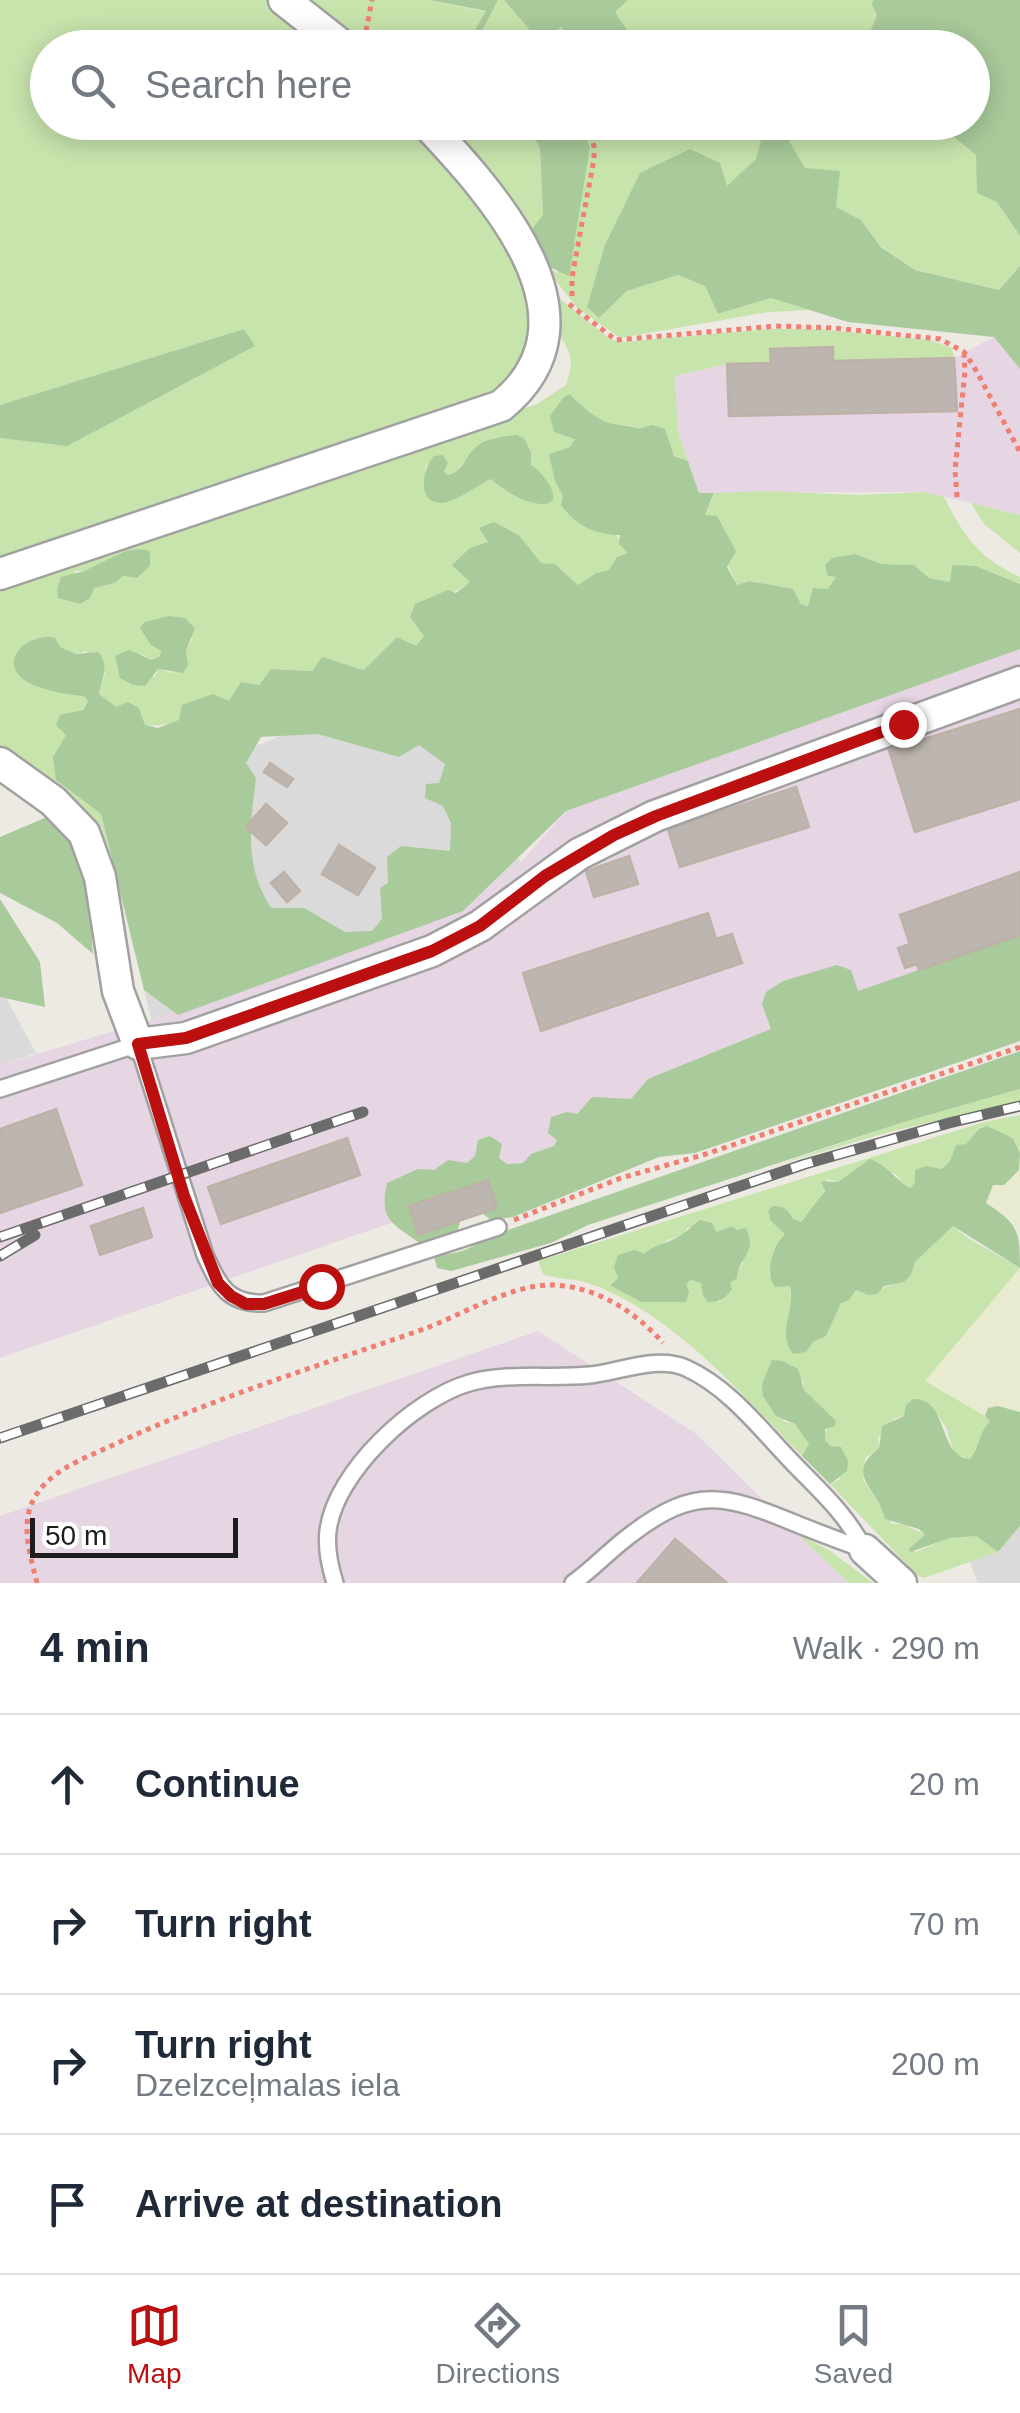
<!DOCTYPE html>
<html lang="en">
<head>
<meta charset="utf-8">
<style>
  body { margin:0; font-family:Helvetica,sans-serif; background:#f6f6f7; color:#1f2937 }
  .scale { position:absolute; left:30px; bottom:25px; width:208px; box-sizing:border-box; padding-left:10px; border:5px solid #1d1d1d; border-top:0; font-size:28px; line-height:35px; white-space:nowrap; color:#1d1d1d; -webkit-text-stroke:8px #fff; paint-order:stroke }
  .stop { position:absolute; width:30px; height:30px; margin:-22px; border:8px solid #bb0f10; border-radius:50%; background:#fff }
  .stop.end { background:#bb0f10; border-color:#fff; box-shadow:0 2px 10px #0008 }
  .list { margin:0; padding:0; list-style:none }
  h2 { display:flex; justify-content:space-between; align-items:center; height:130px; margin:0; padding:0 40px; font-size:42px }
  h2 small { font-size:32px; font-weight:400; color:#747a83 }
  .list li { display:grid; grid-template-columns:65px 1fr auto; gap:30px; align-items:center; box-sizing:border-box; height:140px; padding:0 40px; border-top:2px solid #e0e1e3 }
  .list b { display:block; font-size:38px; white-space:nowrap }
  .list p { margin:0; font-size:32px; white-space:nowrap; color:#747a83 }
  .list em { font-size:32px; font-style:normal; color:#747a83 }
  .icon { flex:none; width:55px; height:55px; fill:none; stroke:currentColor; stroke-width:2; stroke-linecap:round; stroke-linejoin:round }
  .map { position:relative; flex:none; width:1020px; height:1583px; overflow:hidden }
  .search { position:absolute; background:#fff; box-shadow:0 5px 25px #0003; left:30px; right:30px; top:30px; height:110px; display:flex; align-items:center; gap:25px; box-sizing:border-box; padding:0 35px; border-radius:55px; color:#747a83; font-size:38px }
  .sheet { height:690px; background:#fff }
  nav { display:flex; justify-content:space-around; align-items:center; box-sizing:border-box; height:140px; border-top:2px solid #e0e1e3; background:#fff; font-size:28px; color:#747a83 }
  nav a { display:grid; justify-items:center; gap:5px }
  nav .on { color:#bb0f10 }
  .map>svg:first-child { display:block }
  .residential { fill:#dbdada }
  .industrial { fill:#e6d6e3 }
  .farmland { fill:#e9ebd0 }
  .grass { fill:#c8e4ad; fill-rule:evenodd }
  .forest { fill:#a9ca9b; fill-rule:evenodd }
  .building { fill:#bdb6b0; stroke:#beb1a7; stroke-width:2.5 }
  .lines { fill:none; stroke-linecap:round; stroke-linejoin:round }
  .lane-casing { stroke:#a1a1a1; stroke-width:20 }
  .street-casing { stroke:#a1a1a1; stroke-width:35 }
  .path { stroke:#ef7f73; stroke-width:5; stroke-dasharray:5 5; stroke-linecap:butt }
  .lane { stroke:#fff; stroke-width:15 }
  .street { stroke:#fff; stroke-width:30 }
  .rail-casing { stroke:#6b6b6b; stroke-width:11 }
  .rail { stroke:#fff; stroke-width:8; stroke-dasharray:22; stroke-linecap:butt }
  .route { stroke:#bb0f10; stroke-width:12 }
</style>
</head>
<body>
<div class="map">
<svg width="1020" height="1583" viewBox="0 0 1020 1583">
  <rect width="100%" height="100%" fill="#edeae3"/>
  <!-- residential -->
  <path class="residential" d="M414,680L521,862L466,904L151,1020L104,810Z
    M0,987L36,1053L0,1065Z
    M1020,1526V1583H978L969,1560L998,1552Z"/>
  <!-- industrial -->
  <path class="industrial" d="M994,337L1020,369V515L925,492L699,493L678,431L675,376L727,364L770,363V349L954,358Z
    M1020,649V1006L0,1358V1065L151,1020L466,904L521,862L566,811Z
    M538,1331L695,1433L848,1583H0V1516Z"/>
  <!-- farmland -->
  <path class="farmland" d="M1020,1169V1233L1010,1219L986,1203L993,1185H1004Z
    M1020,1268V1412L998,1406L988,1408L985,1416L924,1382Z"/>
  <!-- grass -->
  <path class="grass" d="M0,0H266L307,27L329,47L48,48V122L414,123L476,195L528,279L529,352L498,393L0,558V438L67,445L254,346L244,329L0,405Z
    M300,0H430L487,12L480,47H360Z
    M498,0H504L538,40L561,27L575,47H495L482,31Z
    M628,0H874L871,3L877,15L863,47L638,48L614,12Z
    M439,123H527L540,149L543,216L525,238Z
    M580,123H922L950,134L976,155L997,202L1020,236V266L999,290L915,270L881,246L861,220L836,207L805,168L756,159L600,318L627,291L678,275L705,286L718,314L771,298L810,310L769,312L620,338L577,308L543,264L557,273L590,147Z
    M551,298L560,299L610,339L621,342L771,329H817L929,340L952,348L954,358L833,361V348L771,349V363L727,364L675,376L678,431L688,461C668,455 657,441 640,430C627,421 620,428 609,425C600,422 576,402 570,395L575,439L555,481C574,514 613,518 629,554L617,558L609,570L596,573L578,585L555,564L541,563L520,536L494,523L480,528L489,542L471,582L410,617L425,636L416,646L397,637L365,670L322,657L312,671L271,669C266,675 262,683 256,687C234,702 169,731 145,725L139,708H116L99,694L105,673L86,651L76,654L60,647L37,687L84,696L88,701L66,735L56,780L101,814L116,877L47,779L0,747V583L537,404L566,385C575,357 571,354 557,331C552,322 553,308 551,298ZM516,435L530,465L535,502L522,499L491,479L459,496L425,475L426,465L448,463L444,472L448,475L457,473L474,448L493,438ZM125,551L150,566L137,578L123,576L115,583L94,588L74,571H84ZM193,637L186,651L187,665L174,673L158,669L154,678L142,654L152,660L160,656L161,651L151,645Z
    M759,491L858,495L925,492L944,497C965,538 978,557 1020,577V584L976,566H952L950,582L929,578L914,565L881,564L855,554L828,589H813L808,606L801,604L793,589L749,581L737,585L705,516C707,507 713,501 714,493Z
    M971,503L1020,515V553L984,524Z
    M1020,1089V1101L889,1132L770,1167L904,1122Z
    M1020,1115V1153L1013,1137L979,1129L966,1144L956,1146L950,1161L942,1169L927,1166L911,1188L904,1186L896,1174L862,1167L838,1182L826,1179C825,1199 813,1207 800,1222L793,1219L771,1221L786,1234L773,1253L769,1274L790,1285L792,1314L813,1342L826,1336L841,1302L856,1290L868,1295C883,1287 897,1285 911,1275L915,1262L953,1226L968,1238L1020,1268L925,1381L985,1416L991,1422C978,1433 980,1448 970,1460L954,1453L946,1427L931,1405L894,1419L878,1438L879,1448L865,1458L863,1479L892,1524H903L926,1535L909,1547L916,1552L950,1537L976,1536L998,1552L924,1578L918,1576L830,1484L840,1479L823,1434L835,1421L804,1390L803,1379L783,1421L795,1424L810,1444L802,1456C743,1395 670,1311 588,1283C573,1278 558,1280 543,1274L538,1261L984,1122ZM732,1226L737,1231L743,1263L730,1283L732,1289L719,1302L702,1283L690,1280L671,1302H641L610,1284L667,1240L682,1236L688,1227L716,1232Z
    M798,1534L829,1550L873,1583H848Z"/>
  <!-- forest -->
  <path class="forest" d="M430,0H498L482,31L495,47H480L474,32L486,11Z
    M504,0H628L615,12L638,47H575L561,27L539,41Z
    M874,0H1020V236L997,202L977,193L976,155L950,134L922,123L972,122V48L863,47L877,15L871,3Z
    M527,123H580L590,147L569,276L543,264L525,238L543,215L540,149Z
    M785,134L805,168L840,171L836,207L861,220L881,247L915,270L999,290L1020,266V369L994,337L848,322L771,298L718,314L705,286L678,275L627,291L599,318L587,307L605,245L640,173L690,149L720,163L727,186L756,159L762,137Z
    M244,329L255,346L67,446L0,438V405Z
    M570,394C578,404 601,423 613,424C624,426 629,425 639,429L652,425L665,429L674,456L688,461L699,493H714L705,515L717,516L736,551L727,567L737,585L749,581L793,589L801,604L808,606L813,588L828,589L836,577L828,576L825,565L832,558L855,554L881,564L914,565L929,578L950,582L952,565L976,566L1020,584V649L566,811L463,911L178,1015L144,990L101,814L56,780L53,757L66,735L56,725L60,715L83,710L88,701L84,696C66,695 26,688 17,673C4,650 37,633 55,638L60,647L76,654L98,652C110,665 102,679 99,694L116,707L128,702L139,708L145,725L158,728L179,720L182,705L213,694L229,701L241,682L259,685L271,669L312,671L322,657L364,670L397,637L416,646L424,636L410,617L415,604L448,590L456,593L470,582L452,565L470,548L488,542L479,528L494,522L520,536L541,563L555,564L578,585L596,573L609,570L617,557L628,553L619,544L620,535C594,535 576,525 561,505L563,496L555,481L549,454L570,447L575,439L554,432L550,416L564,397ZM318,734L399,757L419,745L445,764L439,783L426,784L425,798L443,806L451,823L450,851L401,846L387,857L388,883L380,888L382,919L372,931L345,932L304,908H271C244,866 250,826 256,778L246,763L261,737Z
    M516,435L524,438L531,452V465C542,471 569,505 541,504C524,503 503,490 491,479C479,485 459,499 447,502C416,509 421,470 434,456L443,455L448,463L444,472L448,475C466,471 463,457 476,447C488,437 502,437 516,435Z
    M141,549L150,551V566L137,578L123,576L115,583L94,588L90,598L80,604L58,598L57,589L61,577L84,571L125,551Z
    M169,616L185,618L195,628L186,651L188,665L183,673L158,669L145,686L133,685L120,678L115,656L129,650L152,660L160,656L161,651L151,645L140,628L145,622Z
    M47,817C90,853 89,902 93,954L57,923L0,893V837Z
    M0,899L40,962L45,1007L0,997Z
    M1020,935V1041L695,1153L659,1157L513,1217L491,1220L482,1213L497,1208L487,1180L409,1206L418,1235L460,1221C458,1240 440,1241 424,1247C399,1225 377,1225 387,1183L418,1169L434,1170L448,1160L467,1163L475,1156L478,1140L490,1136L502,1144L499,1158L507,1164L523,1163L531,1154L554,1146L557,1140L548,1133L551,1117L567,1112L577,1114L592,1097L631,1099L648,1079L771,1029L762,1004L766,992L783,981L837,965L851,970L858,991Z
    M1020,1051V1089L904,1122L588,1225L551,1243L451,1271L437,1268L434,1256C458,1252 463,1254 485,1238Z
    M987,1126L1013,1138L1020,1153L1019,1170L1004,1185H993L986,1203C1018,1224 1020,1230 1020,1268L953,1226L915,1262L911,1275L904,1282L884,1286L877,1294L868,1295L856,1290L849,1300L841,1303L826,1336L813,1342L806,1352L793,1354C776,1331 796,1311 790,1286L775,1287C764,1273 773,1245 785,1234L771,1221L768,1211L773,1206C784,1206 788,1209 793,1219L801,1222L825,1191L821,1181L838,1182L870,1159C889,1166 900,1185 911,1188L915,1182V1170L927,1166L942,1169L950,1161L956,1145L966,1144L979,1129Z
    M700,1220L712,1223L716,1232L732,1226L737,1230L746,1228C758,1255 738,1256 737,1278L730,1283L732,1289C725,1299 720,1302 708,1302L703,1295L701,1283L690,1280L686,1285L689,1291L686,1302H641L610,1285L618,1278L614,1267L618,1255L635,1250L644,1254C655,1244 666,1244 678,1237C686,1233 692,1225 700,1220Z
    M772,1360L783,1361L798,1369L804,1390L836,1421L835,1426L825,1429V1440L830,1446L841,1447L848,1461L847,1471L830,1484L802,1456L809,1444L795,1424L776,1416L763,1396L762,1384Z
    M913,1399C949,1397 937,1456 970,1459C980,1448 978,1433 990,1422L985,1416L988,1408L998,1406L1020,1412V1526L998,1552L976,1536L950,1538L910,1552L909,1548L925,1535L919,1529L885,1519C879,1488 843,1476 879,1448L882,1426L904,1416L906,1405Z"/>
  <!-- building -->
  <path class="building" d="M833,347V361L954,358L957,411L729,416L727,364L771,363L770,349Z
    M1020,709V799L915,832L889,750Z
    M270,763L293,779L287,787L264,772Z
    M796,787L809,827L680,867L668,829Z
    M266,804L287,823L266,845L246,827Z
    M339,845L375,868L358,895L322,874Z
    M629,856L638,884L594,897L586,871Z
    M284,872L300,891L287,902L271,883Z
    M1020,872V935L919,970L917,964L905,968L898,948L910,944L900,915Z
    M708,913L716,939L732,934L742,963L541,1031L523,973Z
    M56,1109L82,1185L0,1213V1129Z
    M347,1138L360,1175L221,1224L208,1187Z
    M488,1180L497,1208L418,1235L409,1206Z
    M143,1208L152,1237L100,1255L91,1226Z
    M675,1539L727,1583H637Z"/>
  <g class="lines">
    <!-- lane casing -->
    <g class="lane-casing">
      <path id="lane" d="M0,1089L138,1044L205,1255C219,1285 227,1304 264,1303L498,1227
        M335,1583C330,1567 326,1547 328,1531C335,1472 414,1399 469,1383C508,1372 550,1379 590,1375C619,1372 658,1355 686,1368C730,1388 761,1430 793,1463C822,1493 845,1513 865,1550
        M573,1583C594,1568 612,1548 633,1533C695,1486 726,1495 792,1522C816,1532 841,1541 865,1550"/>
    </g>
    <!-- street casing -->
    <g class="street-casing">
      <path id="street" d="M284,0L345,48
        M0,574L501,406C608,319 492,193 425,122
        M0,763L53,801L84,833L100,877L118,991L138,1044L186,1038L432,951L480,926L579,854L655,816L1020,682
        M865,1550L901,1583"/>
    </g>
    <!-- path -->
    <path class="path" d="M366,31L372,0
      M572,296V277L594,159V146L587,122
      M569,304L616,340L776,326L835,328L940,339L964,352L973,365L1020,452
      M957,497L955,470L965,371L964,355
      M514,1220L621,1178L706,1154L1020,1047
      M37,1583C30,1554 19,1522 36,1495C53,1469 85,1458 111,1446C212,1398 319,1366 424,1329C461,1315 513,1284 552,1285C596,1286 636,1312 663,1343"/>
    <!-- lane -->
    <use href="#lane" class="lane"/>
    <!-- street -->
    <use href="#street" class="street"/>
    <!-- rail casing -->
    <g class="rail-casing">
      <path id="rail" d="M0,1237L363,1112
        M0,1256L35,1235
        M0,1438L805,1164L949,1123L1020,1106"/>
    </g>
    <!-- rail -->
    <use href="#rail" class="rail"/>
  </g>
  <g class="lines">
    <!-- route -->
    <path class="route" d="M321,1286L264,1304H246L231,1296L218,1283L184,1196L138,1044L186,1038L432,951L480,926L545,876L614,835L656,816L903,724"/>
  </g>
</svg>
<div class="scale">50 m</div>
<div class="stop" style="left:321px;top:1286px"></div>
<div class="stop end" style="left:903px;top:724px"></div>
<div class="search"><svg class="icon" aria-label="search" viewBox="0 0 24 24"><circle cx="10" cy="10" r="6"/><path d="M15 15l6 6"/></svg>Search here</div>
</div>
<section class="sheet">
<h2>4 min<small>Walk · 290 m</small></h2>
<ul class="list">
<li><svg class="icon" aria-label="ahead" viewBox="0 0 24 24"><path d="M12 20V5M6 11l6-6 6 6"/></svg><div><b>Continue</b></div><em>20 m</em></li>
<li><svg class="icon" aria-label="right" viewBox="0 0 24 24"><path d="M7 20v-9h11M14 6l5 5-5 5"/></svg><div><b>Turn right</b></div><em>70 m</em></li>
<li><svg class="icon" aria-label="right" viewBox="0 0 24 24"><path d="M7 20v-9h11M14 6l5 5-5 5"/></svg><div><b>Turn right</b><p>Dzelzceļmalas iela</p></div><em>200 m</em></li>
<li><svg class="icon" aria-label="arrive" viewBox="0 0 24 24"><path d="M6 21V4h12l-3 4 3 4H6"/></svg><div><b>Arrive at destination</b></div></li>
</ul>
</section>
<nav>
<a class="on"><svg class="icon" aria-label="map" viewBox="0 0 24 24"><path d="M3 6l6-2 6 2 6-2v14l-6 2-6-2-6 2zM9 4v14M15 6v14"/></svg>Map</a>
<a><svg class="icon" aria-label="directions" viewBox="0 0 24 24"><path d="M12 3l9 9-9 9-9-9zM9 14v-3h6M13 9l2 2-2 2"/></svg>Directions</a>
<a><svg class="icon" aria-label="saved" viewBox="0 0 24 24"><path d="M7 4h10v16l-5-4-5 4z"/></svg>Saved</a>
</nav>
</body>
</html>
